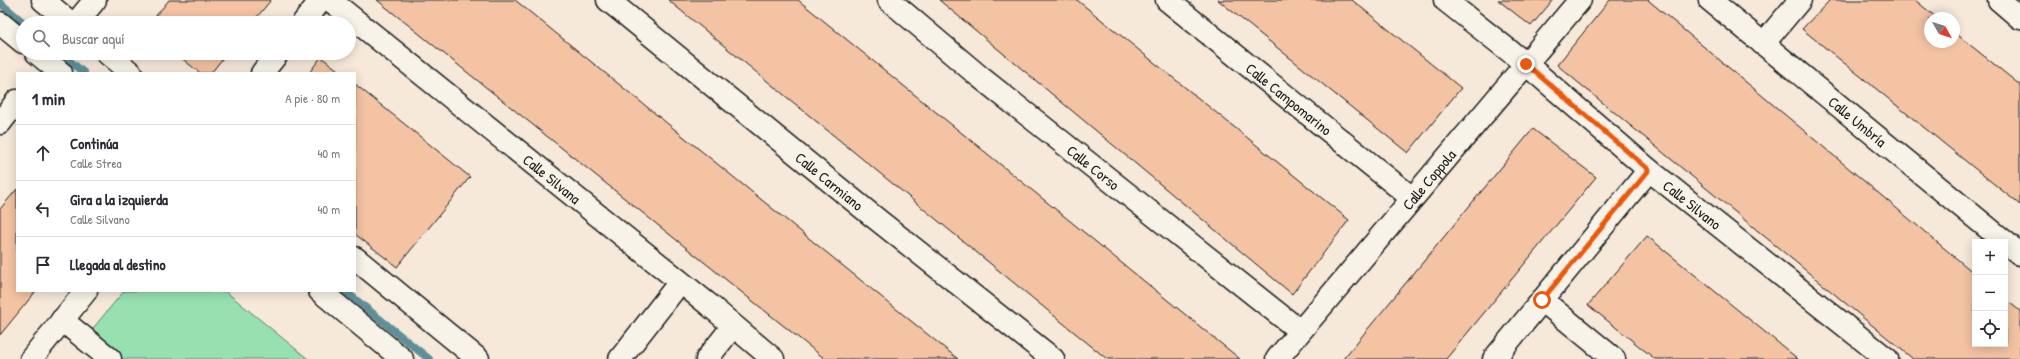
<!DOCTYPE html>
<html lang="es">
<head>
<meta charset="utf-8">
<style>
  body { margin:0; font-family:"Patrick Hand",sans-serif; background:#f7f7f7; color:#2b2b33 }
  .controls { position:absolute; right:12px; bottom:12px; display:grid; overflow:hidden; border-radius:0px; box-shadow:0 2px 10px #0003 }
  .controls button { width:36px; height:36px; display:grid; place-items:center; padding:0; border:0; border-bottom:1px solid #e1e1e2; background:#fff; color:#2b2b33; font:20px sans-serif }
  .compass { position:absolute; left:1924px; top:12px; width:36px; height:36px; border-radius:50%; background:#fff; box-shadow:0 2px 10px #0003; rotate:129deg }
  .stop { position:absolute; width:12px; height:12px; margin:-9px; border:3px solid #ea580c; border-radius:50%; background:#fff }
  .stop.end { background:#ea580c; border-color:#fff; box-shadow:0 1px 4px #0008 }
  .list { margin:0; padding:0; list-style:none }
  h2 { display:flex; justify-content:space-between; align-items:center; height:52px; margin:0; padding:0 16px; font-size:17px }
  h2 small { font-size:13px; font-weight:400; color:#7c7c81 }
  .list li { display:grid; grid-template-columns:26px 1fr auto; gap:12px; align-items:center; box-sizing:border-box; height:56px; padding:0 16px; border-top:1px solid #e1e1e2 }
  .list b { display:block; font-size:15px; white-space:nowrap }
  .list p { margin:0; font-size:13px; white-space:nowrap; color:#7c7c81 }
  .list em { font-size:13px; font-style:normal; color:#7c7c81 }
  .icon { flex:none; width:22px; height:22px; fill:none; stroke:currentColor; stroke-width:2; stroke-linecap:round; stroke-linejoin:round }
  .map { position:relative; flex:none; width:2020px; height:359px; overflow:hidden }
  .search { position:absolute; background:#fff; box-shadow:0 2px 10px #0003; left:16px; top:16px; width:340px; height:44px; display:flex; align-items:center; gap:10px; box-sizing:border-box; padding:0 14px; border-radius:22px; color:#7c7c81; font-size:15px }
  .panel { position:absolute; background:#fff; box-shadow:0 2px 10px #0003; left:16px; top:72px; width:340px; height:220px; border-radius:0px }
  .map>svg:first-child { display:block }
  .green { fill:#97e1b1; stroke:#5a7e66 }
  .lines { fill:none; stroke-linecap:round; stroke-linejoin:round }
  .stream { stroke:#608f99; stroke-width:8 }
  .building { fill:#f3c3a3; stroke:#1c1c1c }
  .minor-casing { stroke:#1c1c1c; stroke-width:25 }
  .minor { stroke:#f7f3e8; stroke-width:22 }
  .route { stroke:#ea580c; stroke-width:5 }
  .labels { text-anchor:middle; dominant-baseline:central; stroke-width:3.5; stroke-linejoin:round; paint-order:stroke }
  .street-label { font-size:15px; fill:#1c1c1c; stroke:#f7f3e8 }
</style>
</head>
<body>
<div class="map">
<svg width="2020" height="359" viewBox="0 0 2020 359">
  <rect width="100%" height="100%" fill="#f6e9da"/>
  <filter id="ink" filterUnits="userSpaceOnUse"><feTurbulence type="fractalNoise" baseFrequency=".025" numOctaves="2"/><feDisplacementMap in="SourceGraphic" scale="8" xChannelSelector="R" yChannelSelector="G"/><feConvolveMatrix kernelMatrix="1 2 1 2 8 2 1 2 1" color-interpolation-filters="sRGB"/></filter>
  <g filter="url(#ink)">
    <!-- green -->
    <path class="green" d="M124,291H225L308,359H123L89,333Z"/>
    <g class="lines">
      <!-- stream -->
      <path class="stream" d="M0,3L24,23
        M60,53L84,73
        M345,291L429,359"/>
    </g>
    <!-- building -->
    <path class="building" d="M169,0H271L252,23H150Z
      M377,0H515L958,359H825Z
      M668,0H798L1240,359H1107Z
      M939,0H1077L1349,220L1292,294Z
      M1218,0H1352L1461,88L1408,153Z
      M1498,0H1553L1531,26Z
      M1610,0H1648L1975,274V344H2005V299L2020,311V359H1913L1557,65Z
      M1830,0H1915L1937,18H1930V42H1954V32L2020,85V205L1802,29Z
      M175,53H227L211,73H200Z
      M321,57L342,73H309Z
      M355,84L470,177L397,267L355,234Z
      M1533,129L1596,177L1446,359H1343Z
      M17,189V291H36L0,335V209Z
      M1647,236L1798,359H1655L1588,305Z"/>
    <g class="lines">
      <!-- minor casing -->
      <g class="minor-casing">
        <g id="minor">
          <path d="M43,0L71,23"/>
          <path id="s1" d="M330,0L708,304L773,359"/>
          <path id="s2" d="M608,0L869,213L1053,359"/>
          <path id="s3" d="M889,0L980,77L1300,331"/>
          <path id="s4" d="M1167,0L1412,198"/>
          <path id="s5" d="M1445,0L1526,64L1649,170L1887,359"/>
          <path id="s6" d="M1710,0L2005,242"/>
          <path d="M1999,0L2020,18"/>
          <path d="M0,23L23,42"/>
          <path d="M76,23L95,0"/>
          <path d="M303,23L321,0"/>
          <path d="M1763,44L1800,0"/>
          <path d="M37,53L61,73"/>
          <path d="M107,53L131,73"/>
          <path d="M262,73L278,53"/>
          <path d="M0,123L17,101"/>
          <path d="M2005,242L2020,254"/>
          <path d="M355,258L478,359"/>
          <path d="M320,291L402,359"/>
          <path d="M1542,300L1614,359"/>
          <path d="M62,320L110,359"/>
          <path d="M31,359L86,291"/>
          <path d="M620,359L680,282"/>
          <path d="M707,359L733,326"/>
          <path id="s7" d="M1277,359L1580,0"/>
          <path d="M1494,359L1649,170"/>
        </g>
      </g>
      <!-- minor -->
      <use href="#minor" class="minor"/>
    </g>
  </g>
  <g class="lines" filter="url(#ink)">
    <!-- route -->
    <path class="route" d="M1526,64L1649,170L1542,300"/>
  </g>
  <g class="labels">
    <!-- street labels -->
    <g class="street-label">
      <text stroke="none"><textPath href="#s4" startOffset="157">Calle Campomarino</textPath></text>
      <text stroke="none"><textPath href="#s6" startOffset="191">Calle Umbría</textPath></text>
      <text stroke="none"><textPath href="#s3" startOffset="264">Calle Corso</textPath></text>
      <text stroke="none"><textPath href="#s1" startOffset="285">Calle Silvana</textPath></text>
      <text stroke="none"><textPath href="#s7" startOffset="235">Calle Coppola</textPath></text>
      <text stroke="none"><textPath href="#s2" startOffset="286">Calle Carmiano</textPath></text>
      <text stroke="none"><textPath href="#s5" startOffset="321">Calle Silvano</textPath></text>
    </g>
  </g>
</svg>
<div class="controls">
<button>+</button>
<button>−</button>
<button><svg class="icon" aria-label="locate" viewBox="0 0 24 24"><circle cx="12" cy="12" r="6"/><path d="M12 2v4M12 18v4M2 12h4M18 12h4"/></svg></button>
</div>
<svg class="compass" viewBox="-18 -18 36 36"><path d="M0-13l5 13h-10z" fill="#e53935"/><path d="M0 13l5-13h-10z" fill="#7c7c81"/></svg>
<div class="stop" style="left:1542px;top:300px"></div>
<div class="stop end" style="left:1526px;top:64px"></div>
<div class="search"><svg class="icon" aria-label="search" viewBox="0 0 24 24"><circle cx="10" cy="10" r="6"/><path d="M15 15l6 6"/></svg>Buscar aquí</div>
<section class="panel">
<h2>1 min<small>A pie · 80 m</small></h2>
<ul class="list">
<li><svg class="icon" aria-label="ahead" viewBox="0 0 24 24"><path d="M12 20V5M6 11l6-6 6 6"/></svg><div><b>Continúa</b><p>Calle Strea</p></div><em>40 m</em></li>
<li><svg class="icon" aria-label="left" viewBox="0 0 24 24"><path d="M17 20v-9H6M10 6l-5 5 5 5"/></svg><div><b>Gira a la izquierda</b><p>Calle Silvano</p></div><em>40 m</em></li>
<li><svg class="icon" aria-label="arrive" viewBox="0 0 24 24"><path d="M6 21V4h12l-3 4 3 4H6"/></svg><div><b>Llegada al destino</b></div></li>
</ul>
</section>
</div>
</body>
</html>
